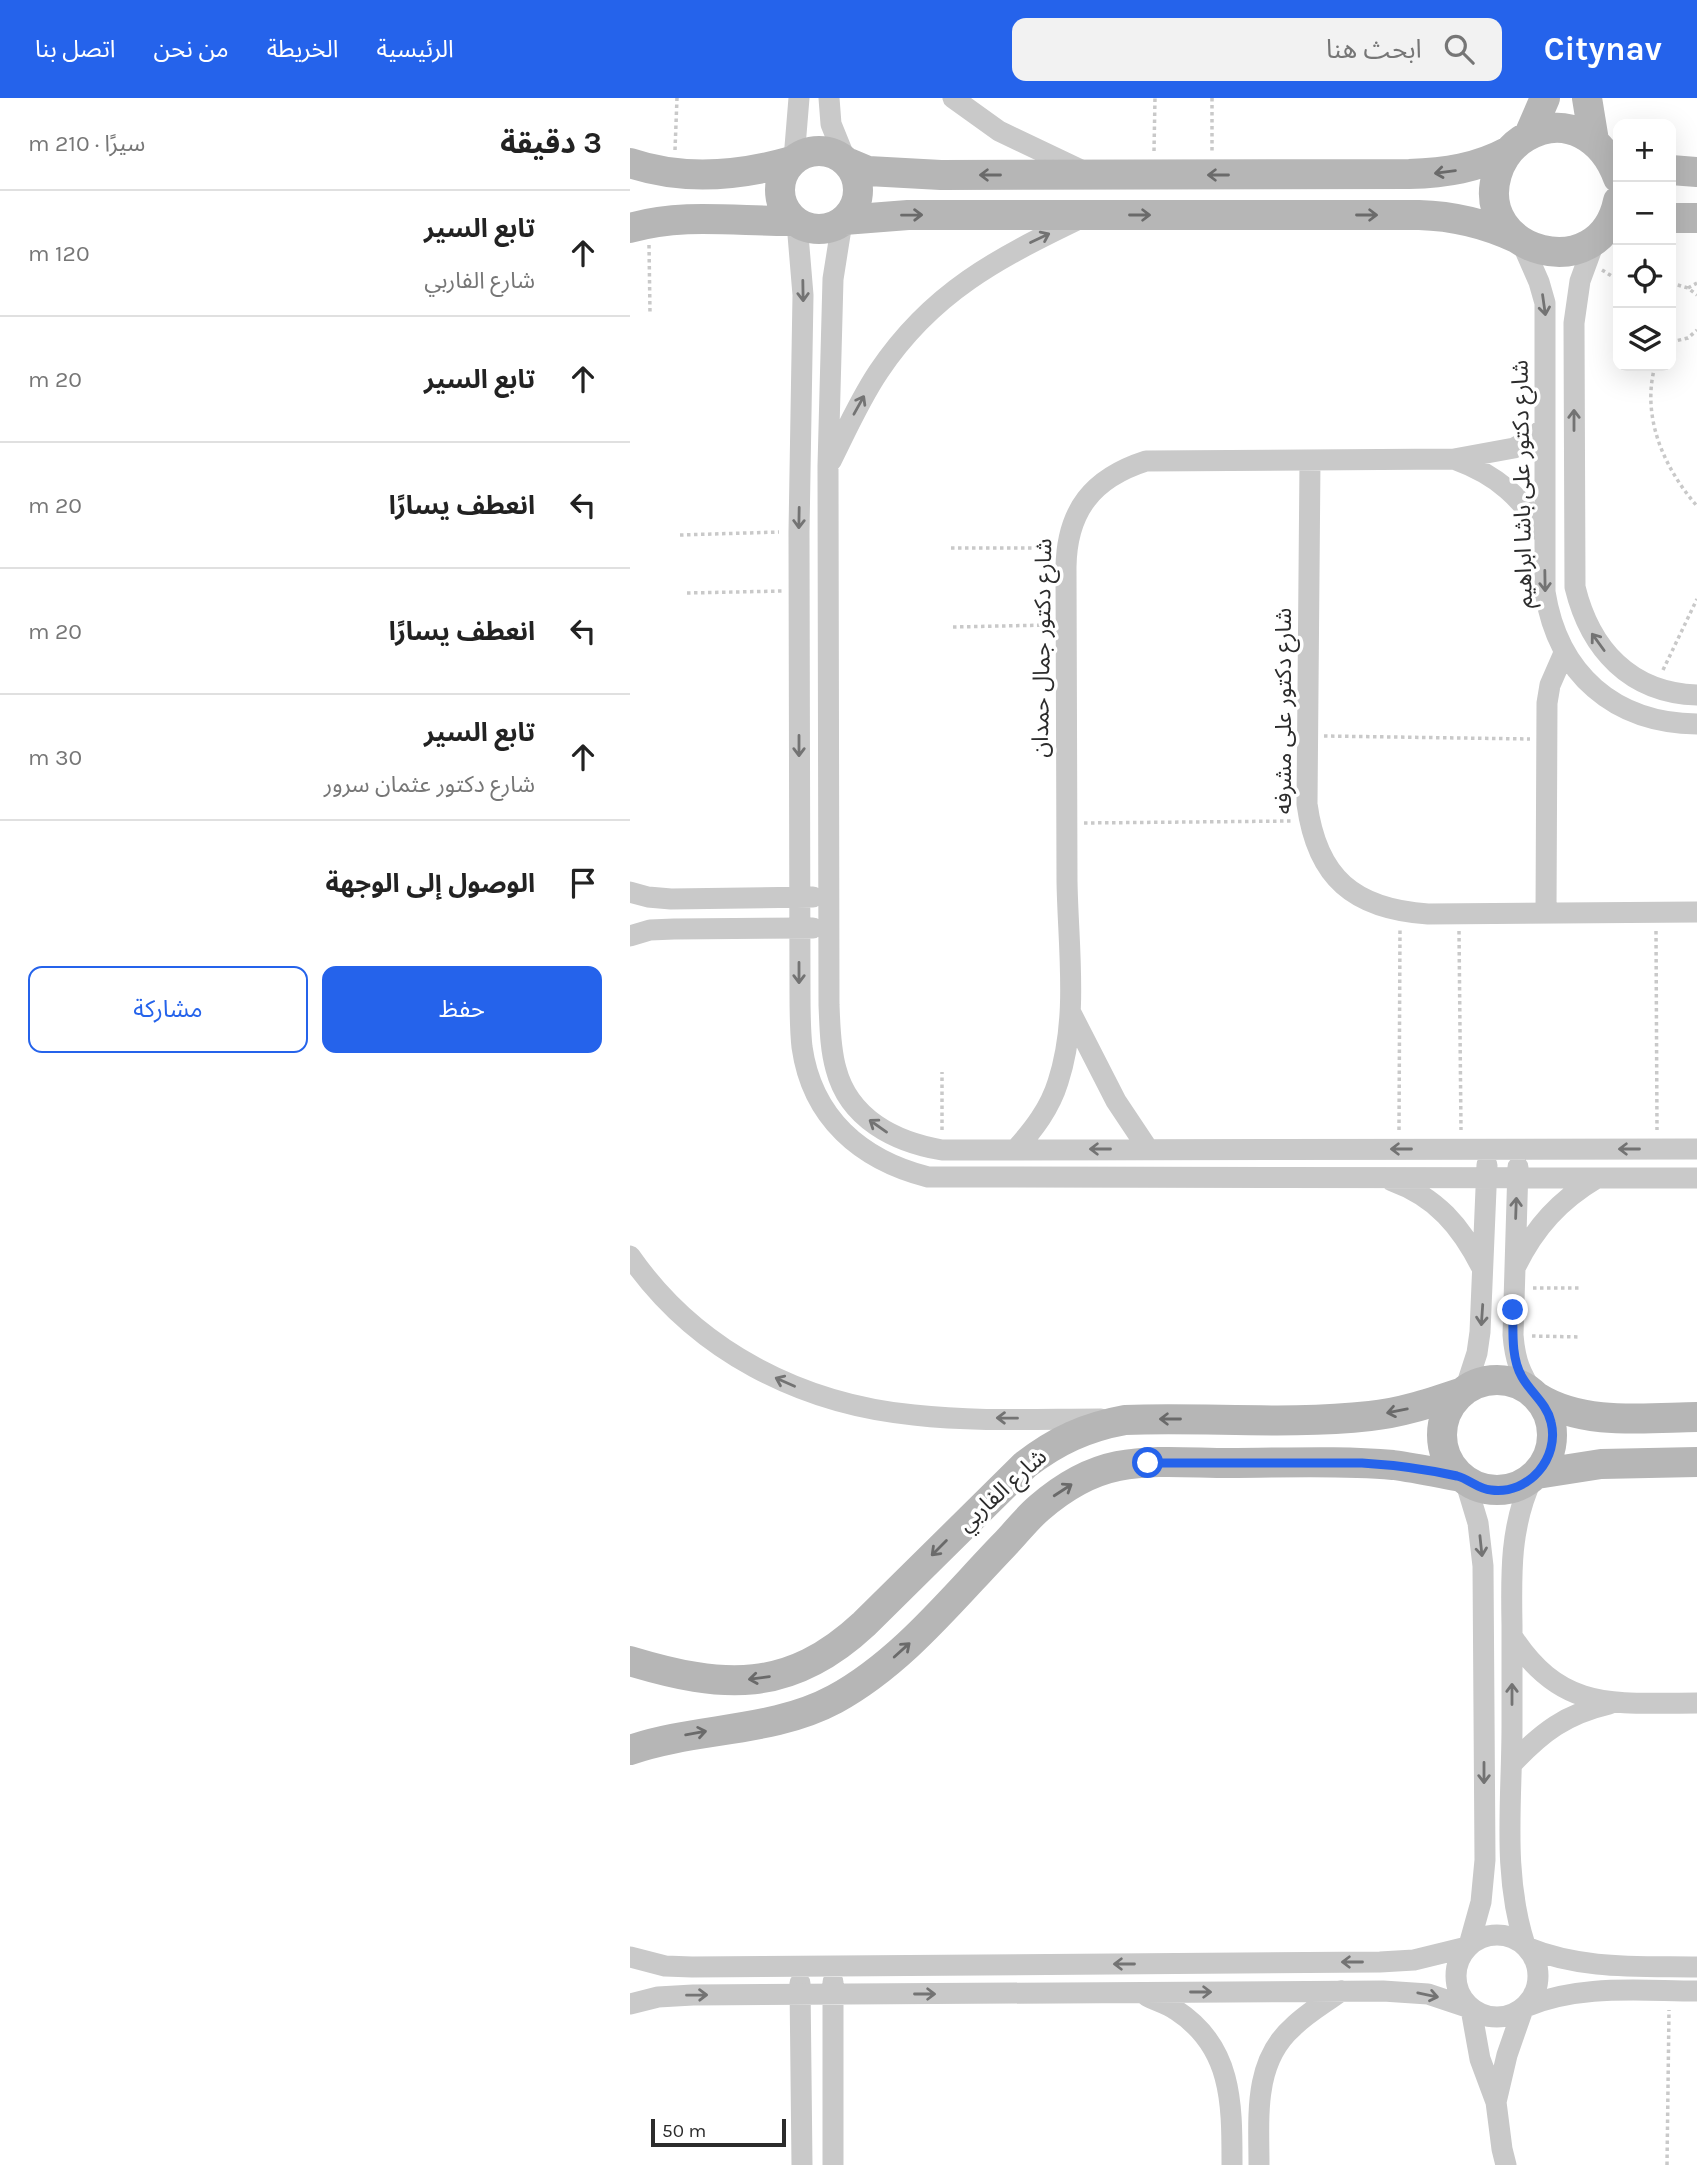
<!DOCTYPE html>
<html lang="ar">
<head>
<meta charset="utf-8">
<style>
  body { margin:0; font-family:Karla,"Noto Sans Arabic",sans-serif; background:#f2f2f2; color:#222; direction:rtl }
  .controls { position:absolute; right:21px; top:21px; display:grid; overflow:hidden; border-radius:14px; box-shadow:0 7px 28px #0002 }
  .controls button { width:63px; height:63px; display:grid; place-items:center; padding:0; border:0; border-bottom:2px solid #e0e0e0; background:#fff; color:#222; font:35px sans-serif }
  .scale { position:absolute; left:21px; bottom:18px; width:135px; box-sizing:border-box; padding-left:7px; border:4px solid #2c2c2c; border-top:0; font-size:19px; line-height:24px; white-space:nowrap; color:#2c2c2c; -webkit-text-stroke:5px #fff; paint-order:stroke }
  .stop { position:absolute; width:21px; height:21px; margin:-16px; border:5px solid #2563eb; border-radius:50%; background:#fff }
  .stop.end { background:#2563eb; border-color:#fff; box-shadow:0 2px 7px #0008 }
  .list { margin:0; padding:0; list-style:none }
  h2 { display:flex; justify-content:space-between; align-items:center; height:91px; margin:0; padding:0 28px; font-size:30px }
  h2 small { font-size:23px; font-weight:400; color:#767676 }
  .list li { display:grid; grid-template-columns:46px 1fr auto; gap:21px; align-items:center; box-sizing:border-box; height:126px; padding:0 28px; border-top:2px solid #e0e0e0 }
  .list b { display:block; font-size:26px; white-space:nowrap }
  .list p { margin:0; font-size:23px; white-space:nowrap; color:#767676 }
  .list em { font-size:23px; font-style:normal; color:#767676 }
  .actions { display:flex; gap:14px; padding:21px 28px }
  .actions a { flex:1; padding:16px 0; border:2px solid #2563eb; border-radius:14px; text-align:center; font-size:24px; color:#2563eb }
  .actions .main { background:#2563eb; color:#fff }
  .icon { flex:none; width:38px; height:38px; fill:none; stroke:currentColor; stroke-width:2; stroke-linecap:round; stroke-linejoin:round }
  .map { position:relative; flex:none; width:1067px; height:2067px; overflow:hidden; direction:ltr }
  header { display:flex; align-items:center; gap:42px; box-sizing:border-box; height:98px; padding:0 35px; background:#2563eb; color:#fff }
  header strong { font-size:33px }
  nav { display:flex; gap:38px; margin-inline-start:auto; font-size:24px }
  .search { width:490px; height:63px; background:#f2f2f2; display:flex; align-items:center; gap:18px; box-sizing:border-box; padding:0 24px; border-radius:14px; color:#767676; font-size:26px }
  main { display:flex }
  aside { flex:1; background:#fff }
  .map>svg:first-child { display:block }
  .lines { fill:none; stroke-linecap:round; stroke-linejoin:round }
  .path { stroke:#c9c9c9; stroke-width:3.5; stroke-dasharray:3.5 3.5; stroke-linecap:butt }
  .street { stroke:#c9c9c9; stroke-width:21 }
  .secondary { stroke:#b6b6b6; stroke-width:30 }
  .oneway { stroke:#6a6a6a }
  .oneway2 { stroke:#737373 }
  .route { stroke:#2563eb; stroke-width:9 }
  .labels { text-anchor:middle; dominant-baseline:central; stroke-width:7; stroke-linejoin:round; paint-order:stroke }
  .street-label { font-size:23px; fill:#2c2c2c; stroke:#fff }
</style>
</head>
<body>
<header>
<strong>Citynav</strong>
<div class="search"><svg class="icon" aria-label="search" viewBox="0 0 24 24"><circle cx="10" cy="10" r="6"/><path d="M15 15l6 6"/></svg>ابحث هنا</div>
<nav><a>الرئيسية</a><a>الخريطة</a><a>من نحن</a><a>اتصل بنا</a></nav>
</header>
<main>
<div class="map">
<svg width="1067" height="2067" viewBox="0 0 1067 2067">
  <rect width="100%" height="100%" fill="#fff"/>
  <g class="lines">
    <!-- path -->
    <path class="path" d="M582,0V53
      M45,52L47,0
      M524,53L525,0
      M19,147L20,215
      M972,172L988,182
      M1041,185L1058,190L1067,197
      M1058,190L1067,185
      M1041,244L1058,240L1067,232
      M1025,268C1011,319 1034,370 1067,408
      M50,437L149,434
      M321,450H420
      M57,495L153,493
      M323,529L418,527
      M1033,572L1067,501
      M694,638L900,641
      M454,725L663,723
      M829,833L831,1032
      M1026,833L1027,1032
      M312,1032V974
      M769,1032L770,829
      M903,1190H950
      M902,1238L951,1239
      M1037,2067L1039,1912"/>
    <!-- street -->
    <path class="street" d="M199,0L201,26L216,63
      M323,0L369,33L455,74
      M164,61L169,0
      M212,124L203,181L198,368L199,907C200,928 200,950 206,971C219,1021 265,1044 312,1052L1067,1051
      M167,125L173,197L169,434L170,895C170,913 170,931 172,949C182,1020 231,1062 298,1079L1067,1080
      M965,142L950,183L944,225L945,489C960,551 1000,595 1067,597
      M891,143L909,184L915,205V494C928,576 984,625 1067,626
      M680,362L677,706C687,780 724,811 798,816L1067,814
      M826,362C867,377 893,400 915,439
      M201,363C216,333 230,301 249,273C302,194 368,160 451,120
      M0,794L18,799L41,801L183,799
      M916,815L917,605L920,587L934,555
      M0,838L20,832L44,831L183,830
      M441,915L486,1003L518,1051
      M386,1051C404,1031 420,1010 428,984C449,920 438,849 437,783C436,678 436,573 436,469C437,412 463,380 516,363L824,361L884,350L901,341L915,329
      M888,1069L883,1237C885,1262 890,1275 904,1296
      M762,1083C806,1099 831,1128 852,1170
      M0,1158C66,1253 171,1306 284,1317C346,1324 410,1321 471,1321
      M886,1168C905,1129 930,1102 967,1080
      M835,1292L847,1255L850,1234L857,1067
      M835,1382L848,1425L853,1468L855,1762L851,1804L839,1847
      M882,1538C932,1615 985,1605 1067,1605
      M882,1666C912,1634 936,1616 979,1606
      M826 1878a41 41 0 1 1 82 0a41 41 0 1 1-82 0Z
      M895,1847C872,1776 882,1703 882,1629C882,1595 882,1561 882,1527C881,1476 880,1428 902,1381
      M896,1849C952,1872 1008,1868 1067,1869
      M0,1859L35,1868L62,1869L750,1864L784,1862L837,1849
      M170,1885L172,2067
      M517,1898C526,1903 538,1906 546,1912C603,1949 602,2006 602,2067
      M0,1906L28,1899L63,1897L753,1893L798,1896L840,1910
      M895,1909C950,1886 1009,1893 1067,1893
      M841,1911L850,1961L866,2004L872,2051L876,2067
      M866,2004L877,1957L893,1911
      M203,2067V1884
      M629,2067C629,2019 623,1964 663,1929C677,1915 695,1905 711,1893"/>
    <!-- secondary -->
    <path class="secondary" d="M957,0L964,43
      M899,37L915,0
      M150 92a39 39 0 1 1 78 0a39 39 0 1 1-78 0Z
      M0,65C53,83 109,78 162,63
      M219,65L238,73L311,77L779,76C816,75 847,70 879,53
      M1041,72L1067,74
      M988,80C974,41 936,15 896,39C882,47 872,60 867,76C843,155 970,190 988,103
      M1041,120H1067
      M214,122L278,117H789C824,118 854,125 886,140
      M0,130C53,114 111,124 165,123
      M812 1337a55 55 0 1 1 110 0a55 55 0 1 1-110 0Z
      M907,1299C953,1328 1014,1320 1067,1319
      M907,1376L971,1366L1067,1364
      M0,1563C93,1591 159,1596 234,1526L395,1367C426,1343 456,1329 495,1322C576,1319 660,1327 740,1318C772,1315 803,1304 833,1294
      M0,1652C67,1629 142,1635 205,1601C271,1565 321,1502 373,1448C385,1436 396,1421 409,1410C432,1390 458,1374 488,1368C524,1361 563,1365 599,1365C653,1365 709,1362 763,1367C786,1370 809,1375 831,1379"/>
  </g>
  <!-- one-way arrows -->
  <defs><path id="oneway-shaft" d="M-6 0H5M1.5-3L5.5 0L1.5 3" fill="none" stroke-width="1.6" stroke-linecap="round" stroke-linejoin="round" transform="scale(1.75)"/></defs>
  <g class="oneway">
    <use href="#oneway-shaft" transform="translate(815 74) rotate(173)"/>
    <use href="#oneway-shaft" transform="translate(360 77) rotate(180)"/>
    <use href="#oneway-shaft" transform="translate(588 77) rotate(180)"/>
    <use href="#oneway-shaft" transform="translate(282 117) rotate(-1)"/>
    <use href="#oneway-shaft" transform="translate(510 117)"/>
    <use href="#oneway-shaft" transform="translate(737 117)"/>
    <use href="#oneway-shaft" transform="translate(767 1313) rotate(169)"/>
    <use href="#oneway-shaft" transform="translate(540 1321) rotate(180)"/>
    <use href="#oneway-shaft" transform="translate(433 1392) rotate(-33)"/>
    <use href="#oneway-shaft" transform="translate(309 1450) rotate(135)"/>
    <use href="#oneway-shaft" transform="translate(272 1552) rotate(-42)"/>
    <use href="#oneway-shaft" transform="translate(129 1580) rotate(172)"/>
    <use href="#oneway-shaft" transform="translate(66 1635) rotate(-10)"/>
  </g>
  <g class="oneway2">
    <use href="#oneway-shaft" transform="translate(410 140) rotate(-25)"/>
    <use href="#oneway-shaft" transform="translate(173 193) rotate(89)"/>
    <use href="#oneway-shaft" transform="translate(914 207) rotate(82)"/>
    <use href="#oneway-shaft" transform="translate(229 307) rotate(-61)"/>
    <use href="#oneway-shaft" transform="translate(944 322) rotate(-90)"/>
    <use href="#oneway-shaft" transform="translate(169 420) rotate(91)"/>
    <use href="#oneway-shaft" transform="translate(915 483) rotate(89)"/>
    <use href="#oneway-shaft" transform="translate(968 544) rotate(-126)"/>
    <use href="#oneway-shaft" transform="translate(169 648) rotate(90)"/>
    <use href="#oneway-shaft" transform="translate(169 875) rotate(90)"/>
    <use href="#oneway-shaft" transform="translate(248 1028) rotate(-145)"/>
    <use href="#oneway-shaft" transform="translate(470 1051) rotate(180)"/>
    <use href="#oneway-shaft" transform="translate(771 1051) rotate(180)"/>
    <use href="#oneway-shaft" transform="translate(999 1051) rotate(-180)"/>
    <use href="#oneway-shaft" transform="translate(886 1110) rotate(-88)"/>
    <use href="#oneway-shaft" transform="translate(852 1217) rotate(94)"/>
    <use href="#oneway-shaft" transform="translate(155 1284) rotate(-156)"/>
    <use href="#oneway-shaft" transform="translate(377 1320) rotate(-179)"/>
    <use href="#oneway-shaft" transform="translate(851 1448) rotate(84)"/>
    <use href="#oneway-shaft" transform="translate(882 1596) rotate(-90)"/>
    <use href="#oneway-shaft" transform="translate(854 1675) rotate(90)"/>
    <use href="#oneway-shaft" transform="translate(722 1864) rotate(180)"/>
    <use href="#oneway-shaft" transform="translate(494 1866) rotate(180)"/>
    <use href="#oneway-shaft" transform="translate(571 1894)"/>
    <use href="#oneway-shaft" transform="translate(295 1896)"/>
    <use href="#oneway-shaft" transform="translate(67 1897) rotate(-1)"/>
    <use href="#oneway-shaft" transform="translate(798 1897) rotate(12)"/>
  </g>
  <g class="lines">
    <!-- route -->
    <path class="route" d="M518,1365H732C764,1367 796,1371 827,1378C839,1381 848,1391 861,1392C899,1397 930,1360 921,1324C917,1306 901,1295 892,1279C881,1260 883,1234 883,1212"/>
  </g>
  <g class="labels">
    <!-- street labels -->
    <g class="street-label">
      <text transform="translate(892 386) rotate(-91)">شارع دكتور على باشا ابراهيم</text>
      <text transform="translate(412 550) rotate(-89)">شارع دكتور جمال حمدان</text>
      <text transform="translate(653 613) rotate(-90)">شارع دكتور على مشرفه</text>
      <text transform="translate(372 1392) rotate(-42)">شارع الفاربي</text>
    </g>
  </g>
</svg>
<div class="controls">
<button>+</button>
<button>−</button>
<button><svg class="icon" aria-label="locate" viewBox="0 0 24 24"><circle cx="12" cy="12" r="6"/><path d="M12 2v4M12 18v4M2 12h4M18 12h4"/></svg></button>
<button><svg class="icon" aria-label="layers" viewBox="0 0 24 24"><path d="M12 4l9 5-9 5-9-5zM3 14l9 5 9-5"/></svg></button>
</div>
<div class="scale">50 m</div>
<div class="stop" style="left:518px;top:1365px"></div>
<div class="stop end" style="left:883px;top:1212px"></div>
</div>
<aside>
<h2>3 دقيقة<small>سيرًا · 210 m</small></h2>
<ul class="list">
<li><svg class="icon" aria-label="ahead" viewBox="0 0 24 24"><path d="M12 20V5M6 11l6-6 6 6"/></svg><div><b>تابع السير</b><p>شارع الفاربي</p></div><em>120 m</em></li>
<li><svg class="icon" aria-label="ahead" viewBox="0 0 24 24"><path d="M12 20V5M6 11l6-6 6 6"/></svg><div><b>تابع السير</b></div><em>20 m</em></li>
<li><svg class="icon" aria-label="left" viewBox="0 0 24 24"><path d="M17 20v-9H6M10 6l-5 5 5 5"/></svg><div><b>انعطف يسارًا</b></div><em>20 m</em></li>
<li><svg class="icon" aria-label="left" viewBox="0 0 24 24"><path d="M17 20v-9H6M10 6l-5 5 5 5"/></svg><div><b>انعطف يسارًا</b></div><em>20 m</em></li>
<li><svg class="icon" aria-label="ahead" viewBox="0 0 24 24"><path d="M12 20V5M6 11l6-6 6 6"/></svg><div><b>تابع السير</b><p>شارع دكتور عثمان سرور</p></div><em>30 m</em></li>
<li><svg class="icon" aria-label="arrive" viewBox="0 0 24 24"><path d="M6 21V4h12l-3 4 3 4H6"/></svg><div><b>الوصول إلى الوجهة</b></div></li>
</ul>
<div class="actions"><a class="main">حفظ</a><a>مشاركة</a></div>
</aside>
</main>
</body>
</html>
